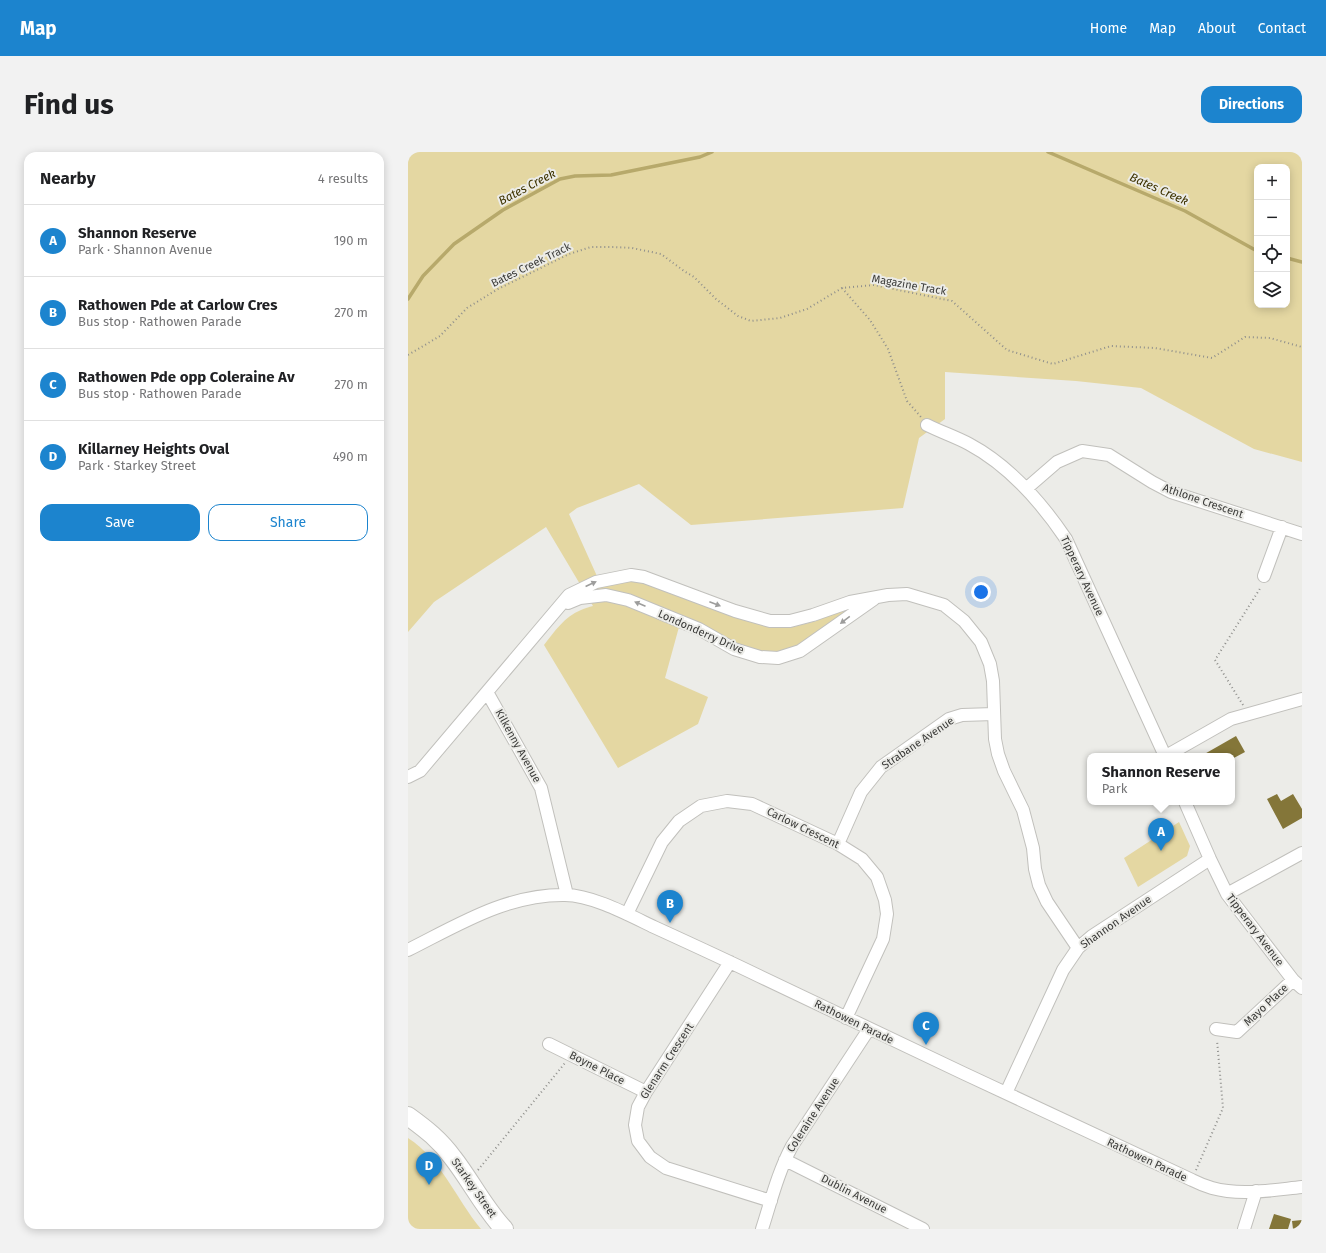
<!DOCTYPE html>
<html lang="en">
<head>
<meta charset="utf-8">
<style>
  body { margin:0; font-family:"Fira Sans",sans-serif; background:#f2f2f2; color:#202124 }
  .controls { position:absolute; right:12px; top:12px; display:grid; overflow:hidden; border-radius:8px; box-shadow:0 2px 10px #0003 }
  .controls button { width:36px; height:36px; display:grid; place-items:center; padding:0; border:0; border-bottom:1px solid #e0e0e0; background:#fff; color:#202124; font:20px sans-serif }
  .you { position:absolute; left:573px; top:440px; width:14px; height:14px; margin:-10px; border:3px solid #fff; border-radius:50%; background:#1a73e8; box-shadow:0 0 0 6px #1a73e833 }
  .badge { display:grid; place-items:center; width:26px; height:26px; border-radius:50%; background:#1c84ce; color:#fff; font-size:13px; font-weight:700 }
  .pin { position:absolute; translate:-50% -33px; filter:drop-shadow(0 1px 2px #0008) }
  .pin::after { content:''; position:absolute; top:21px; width:14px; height:12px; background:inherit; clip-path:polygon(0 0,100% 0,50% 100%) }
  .popup { position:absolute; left:679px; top:601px; width:148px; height:52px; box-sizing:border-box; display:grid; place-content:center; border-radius:8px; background:#fff; filter:drop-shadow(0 1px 3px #0005); font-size:13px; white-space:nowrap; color:#757577 }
  .popup b { font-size:15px; color:#202124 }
  .popup::after { content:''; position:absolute; left:50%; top:100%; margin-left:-8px; border:8px solid transparent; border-top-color:#fff }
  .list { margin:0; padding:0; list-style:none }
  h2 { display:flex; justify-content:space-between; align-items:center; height:52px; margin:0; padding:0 16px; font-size:17px }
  h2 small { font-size:13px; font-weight:400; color:#757577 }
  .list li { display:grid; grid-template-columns:26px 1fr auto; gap:12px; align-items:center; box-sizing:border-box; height:72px; padding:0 16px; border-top:1px solid #e0e0e0 }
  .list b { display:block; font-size:15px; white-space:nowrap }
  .list p { margin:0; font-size:13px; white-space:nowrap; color:#757577 }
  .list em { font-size:13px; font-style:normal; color:#757577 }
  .actions { display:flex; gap:8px; padding:12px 16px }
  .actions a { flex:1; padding:9px 0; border:1px solid #1c84ce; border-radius:12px; text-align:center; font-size:14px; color:#1c84ce }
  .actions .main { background:#1c84ce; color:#fff }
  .icon { flex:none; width:22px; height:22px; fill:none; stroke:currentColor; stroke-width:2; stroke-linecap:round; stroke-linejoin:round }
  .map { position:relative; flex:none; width:894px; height:1077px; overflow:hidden; border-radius:12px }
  header { display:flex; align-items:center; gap:24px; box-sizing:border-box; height:56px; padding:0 20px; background:#1c84ce; color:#fff }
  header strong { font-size:19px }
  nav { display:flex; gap:22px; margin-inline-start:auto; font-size:14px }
  .intro { display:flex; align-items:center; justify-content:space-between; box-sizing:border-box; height:96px; padding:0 24px }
  h1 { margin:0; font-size:28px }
  .button { padding:10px 18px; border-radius:12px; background:#1c84ce; color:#fff; font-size:14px; font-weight:700 }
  main { display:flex; gap:24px; padding:0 24px }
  aside { flex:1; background:#fff; border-radius:12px; box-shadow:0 2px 10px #0003 }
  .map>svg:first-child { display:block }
  .green { fill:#e4d7a2; fill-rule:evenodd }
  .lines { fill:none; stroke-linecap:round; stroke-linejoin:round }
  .stream { stroke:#b7a96b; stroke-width:3.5 }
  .building { fill:#847639 }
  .street-casing { stroke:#c1c0bc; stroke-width:14 }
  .secondary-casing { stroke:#c1c0bc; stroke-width:20 }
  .path { stroke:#8f8f8c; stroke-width:2; stroke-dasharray:1 3; stroke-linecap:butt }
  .street { stroke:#fff; stroke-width:12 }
  .secondary { stroke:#fff; stroke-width:18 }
  .oneway { fill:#9d9d9c }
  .labels { text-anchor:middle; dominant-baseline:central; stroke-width:4; stroke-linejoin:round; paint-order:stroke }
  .street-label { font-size:11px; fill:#3b3b39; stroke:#ecece8 }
  .water-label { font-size:12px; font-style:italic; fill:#3e3300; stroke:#ecece8 }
</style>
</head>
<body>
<header>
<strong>Map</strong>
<nav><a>Home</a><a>Map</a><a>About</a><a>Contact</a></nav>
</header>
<div class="intro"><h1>Find us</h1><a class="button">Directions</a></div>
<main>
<aside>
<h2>Nearby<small>4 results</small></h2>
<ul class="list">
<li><span class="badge">A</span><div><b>Shannon Reserve</b><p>Park · Shannon Avenue</p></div><em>190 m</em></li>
<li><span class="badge">B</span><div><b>Rathowen Pde at Carlow Cres</b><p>Bus stop · Rathowen Parade</p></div><em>270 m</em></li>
<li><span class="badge">C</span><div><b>Rathowen Pde opp Coleraine Av</b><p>Bus stop · Rathowen Parade</p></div><em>270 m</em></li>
<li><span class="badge">D</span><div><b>Killarney Heights Oval</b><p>Park · Starkey Street</p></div><em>490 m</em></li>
</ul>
<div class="actions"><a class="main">Save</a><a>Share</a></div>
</aside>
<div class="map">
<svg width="894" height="1077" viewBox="0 0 894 1077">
  <rect width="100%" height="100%" fill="#ecece8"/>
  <!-- green -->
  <path class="green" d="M0,0H894V310L846,297L733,236L668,229L537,220V267L511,286L495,356L283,373L231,332L169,356L161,362L193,433L223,428L235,430L362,474L385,475L408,469L439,456L441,458L391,495L371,501L355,500L331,492L274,464L257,526L300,545L290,572L210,616L136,493C146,480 157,464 173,458C177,456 181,455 185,454L138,375L26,450L0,480ZM849,15H879V153H849Z
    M771,670L782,694L779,704L730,735L716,706Z
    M0,986C34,1008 48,1047 73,1077H0Z"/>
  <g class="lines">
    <!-- stream -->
    <path class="stream" d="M640,0L777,59L849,99
      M879,106L894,110
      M0,147L15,124L46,92L95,58L152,27L167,24L203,23L292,5L304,0"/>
  </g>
  <!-- building -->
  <path class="building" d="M828,584L837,600L824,607V604H793Z
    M869,642L873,649L885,642L894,657V666L875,677L859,647Z
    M866,1062L883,1067L880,1077H861Z
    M894,1068V1077H885L884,1069Z"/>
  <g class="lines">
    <!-- street casing -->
    <g class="street-casing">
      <path id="street" d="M519,273C533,280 548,285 561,292C602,314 633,350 658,387L757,604
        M619,336L649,310L674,299L701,303L744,330L763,340L894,382
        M856,424L874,375
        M160,451L172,446L198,443L220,448L291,477L326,497L352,505L370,506L392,499L466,447
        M79,540L133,636L159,743
        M758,604L823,567L894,547
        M0,625L12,619L161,443L188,430L223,423L236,425L327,459L362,469H382L405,463L442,450L480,443L499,442L536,453L556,469L573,490L582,512L585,529L587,587L590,602L596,619L615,658L625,696L627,717L631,733L639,750L670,796
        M777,650L802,707L819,742L885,828L894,836
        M430,692L453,640L473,615L541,567L554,563L586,562
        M819,742L894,701
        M219,762L254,690L271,669L293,654L319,649L344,652L430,692L454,707L469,725L477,748L479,762L475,787L438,866
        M0,798C50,773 99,742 157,743C184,743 221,763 246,775C281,791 316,807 351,824C495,893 639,961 784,1028C790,1031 797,1034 804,1036C833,1044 865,1038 894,1035
        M322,810L238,940L230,955L227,973L230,989L242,1005L258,1016L363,1049
        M808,877L829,880L885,828
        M141,892L238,940
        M598,941L655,818L670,796L684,784L802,707
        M377,1008L515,1077
        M354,1077C363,1049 370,1020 384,994L461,877
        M836,1077L848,1039"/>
    </g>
    <!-- secondary casing -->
    <g class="secondary-casing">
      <path id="secondary" d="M0,964C18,977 32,988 45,1006C63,1029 76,1056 96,1077"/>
    </g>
    <!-- path -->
    <path class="path" d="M434,136L462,168L472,184L480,197L499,249L513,265
      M0,203L32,184L59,156L90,137L161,102L183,95H206L224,96L253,102L276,119L286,125L308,147L330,164L343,169L372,166L399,157L434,136L466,133L544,149L599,198L645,212L703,194L747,196L804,206L837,185L862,186L894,195
      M835,553L807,508L853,435
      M70,1018L157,911
      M788,1018L815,956L809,888"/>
    <!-- street -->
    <use href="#street" class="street"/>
    <!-- secondary -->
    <use href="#secondary" class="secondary"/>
  </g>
  <!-- one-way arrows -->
  <defs><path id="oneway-solid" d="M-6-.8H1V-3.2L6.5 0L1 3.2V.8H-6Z"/></defs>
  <g class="oneway">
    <use href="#oneway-solid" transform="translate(183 432) rotate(-25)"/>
    <use href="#oneway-solid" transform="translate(232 452) rotate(-157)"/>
    <use href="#oneway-solid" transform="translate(307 452) rotate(21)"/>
    <use href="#oneway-solid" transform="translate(437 468) rotate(143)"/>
  </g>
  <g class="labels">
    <!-- street labels -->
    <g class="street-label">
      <text transform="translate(123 113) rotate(-26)">Bates Creek Track</text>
      <text transform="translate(501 133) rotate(10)">Magazine Track</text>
      <text transform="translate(795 349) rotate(19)">Athlone Crescent</text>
      <text transform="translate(674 424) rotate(65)">Tipperary Avenue</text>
      <text transform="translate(293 480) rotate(24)">Londonderry Drive</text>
      <text transform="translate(510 591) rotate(-34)">Strabane Avenue</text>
      <text transform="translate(110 594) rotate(61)">Kilkenny Avenue</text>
      <text transform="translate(395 676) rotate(26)">Carlow Crescent</text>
      <text transform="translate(708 770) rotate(-35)">Shannon Avenue</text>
      <text transform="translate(847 778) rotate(53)">Tipperary Avenue</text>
      <text transform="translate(858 853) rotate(-43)">Mayo Place</text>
      <text transform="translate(446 870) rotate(26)">Rathowen Parade</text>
      <text transform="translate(259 909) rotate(-57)">Glenarm Crescent</text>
      <text transform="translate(189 916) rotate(27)">Boyne Place</text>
      <text transform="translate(405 963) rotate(-57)">Coleraine Avenue</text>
      <text transform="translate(739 1008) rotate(25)">Rathowen Parade</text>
      <text transform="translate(66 1036) rotate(55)">Starkey Street</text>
      <text transform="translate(446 1042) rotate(27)">Dublin Avenue</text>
    </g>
    <!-- water labels -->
    <g class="water-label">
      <text transform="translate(119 35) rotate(-28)">Bates Creek</text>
      <text transform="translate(751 37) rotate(24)">Bates Creek</text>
    </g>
  </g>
</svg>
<div class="controls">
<button>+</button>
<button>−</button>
<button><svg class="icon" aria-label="locate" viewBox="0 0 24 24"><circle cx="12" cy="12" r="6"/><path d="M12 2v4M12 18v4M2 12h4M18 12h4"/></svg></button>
<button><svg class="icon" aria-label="layers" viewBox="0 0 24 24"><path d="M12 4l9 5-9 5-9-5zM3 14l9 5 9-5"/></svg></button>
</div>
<div class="you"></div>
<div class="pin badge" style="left:753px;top:699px">A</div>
<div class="popup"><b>Shannon Reserve</b>Park</div>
<div class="pin badge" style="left:262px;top:771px">B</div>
<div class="pin badge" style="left:518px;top:893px">C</div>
<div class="pin badge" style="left:21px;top:1033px">D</div>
</div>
</main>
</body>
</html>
